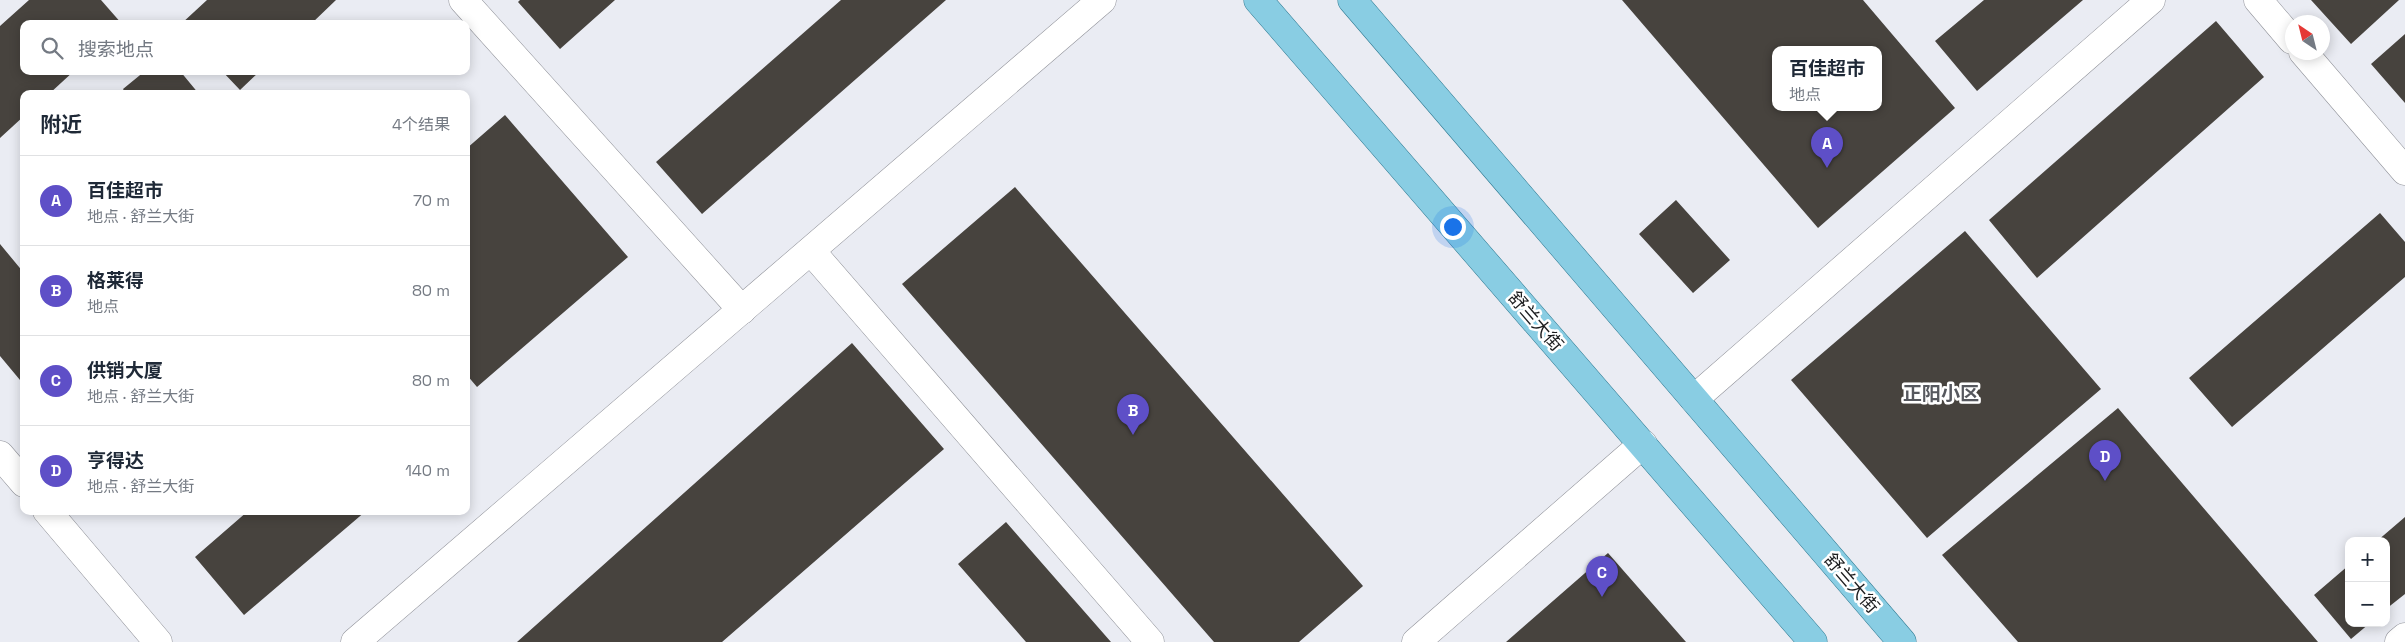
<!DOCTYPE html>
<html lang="zh">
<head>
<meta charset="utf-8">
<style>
  body { margin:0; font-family:"Space Grotesk","Noto Sans SC",sans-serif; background:#f2f2f3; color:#1f2937 }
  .controls { position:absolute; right:15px; bottom:15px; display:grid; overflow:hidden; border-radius:10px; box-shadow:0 2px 12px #0003 }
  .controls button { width:45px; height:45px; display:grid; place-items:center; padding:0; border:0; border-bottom:1px solid #e0e1e3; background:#fff; color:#1f2937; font:25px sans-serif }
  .compass { position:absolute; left:2285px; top:15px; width:45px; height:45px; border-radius:50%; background:#fff; box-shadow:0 2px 12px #0003; rotate:325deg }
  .you { position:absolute; left:1452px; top:226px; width:18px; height:18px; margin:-12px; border:4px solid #fff; border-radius:50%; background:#1a73e8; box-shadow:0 0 0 8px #1a73e833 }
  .badge { display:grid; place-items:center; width:32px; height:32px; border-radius:50%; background:#5e4fc7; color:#fff; font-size:16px; font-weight:700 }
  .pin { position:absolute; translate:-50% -41px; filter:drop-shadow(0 1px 2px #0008) }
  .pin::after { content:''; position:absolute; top:26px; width:18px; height:15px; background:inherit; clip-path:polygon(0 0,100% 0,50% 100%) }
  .popup { position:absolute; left:1772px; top:46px; width:110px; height:65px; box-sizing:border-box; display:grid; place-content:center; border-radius:10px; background:#fff; filter:drop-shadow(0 1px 4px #0005); font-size:16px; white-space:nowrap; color:#747a83 }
  .popup b { font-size:19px; color:#1f2937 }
  .popup::after { content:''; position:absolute; left:50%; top:100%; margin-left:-10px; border:10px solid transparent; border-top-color:#fff }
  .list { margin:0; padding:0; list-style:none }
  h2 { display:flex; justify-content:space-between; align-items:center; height:65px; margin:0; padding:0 20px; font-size:21px }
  h2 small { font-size:16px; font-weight:400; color:#747a83 }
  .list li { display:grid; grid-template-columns:32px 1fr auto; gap:15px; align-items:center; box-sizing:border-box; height:90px; padding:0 20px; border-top:1px solid #e0e1e3 }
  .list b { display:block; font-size:19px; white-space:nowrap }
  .list p { margin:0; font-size:16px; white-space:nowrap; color:#747a83 }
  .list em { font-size:16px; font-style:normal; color:#747a83 }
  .icon { flex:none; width:28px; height:28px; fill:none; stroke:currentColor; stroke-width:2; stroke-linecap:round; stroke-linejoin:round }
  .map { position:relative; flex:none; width:2405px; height:642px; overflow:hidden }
  .search { position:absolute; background:#fff; box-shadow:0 2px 12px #0003; left:20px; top:20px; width:450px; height:55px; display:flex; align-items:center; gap:12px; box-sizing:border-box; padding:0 18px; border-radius:10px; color:#747a83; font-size:19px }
  .panel { position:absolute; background:#fff; box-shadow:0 2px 12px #0003; left:20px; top:90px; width:450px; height:425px; border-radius:10px }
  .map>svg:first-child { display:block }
  .building { fill:#47433e; fill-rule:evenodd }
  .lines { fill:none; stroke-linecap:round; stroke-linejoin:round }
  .minor-casing { stroke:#909299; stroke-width:29 }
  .secondary-casing { stroke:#909299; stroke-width:29 }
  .primary-casing { stroke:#2f7a92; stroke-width:29 }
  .minor { stroke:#fff; stroke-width:28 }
  .secondary { stroke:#fff; stroke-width:28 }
  .primary { stroke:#89cde3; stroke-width:28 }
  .labels { text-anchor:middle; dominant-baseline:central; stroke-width:5; stroke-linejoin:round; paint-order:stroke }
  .street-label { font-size:18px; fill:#1b1c1e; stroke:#fff }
  .neighbourhood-label { font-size:19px; font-weight:bold; fill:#56585e; stroke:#fff }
</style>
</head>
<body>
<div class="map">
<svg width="2405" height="642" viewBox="0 0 2405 642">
  <rect width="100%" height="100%" fill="#eaecf3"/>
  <!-- building -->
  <path class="building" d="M29,0H101L122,24H24V71H74L49,94H24V116L0,138V26Z
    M207,0H336L311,24H181Z
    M520,0H615L560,49L518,2Z
    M841,0H946L702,214L656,162Z
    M1622,0H1863L1955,108L1818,228ZM1776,49H1878V107H1776Z
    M1984,0H2083L1977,91L1935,41Z
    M2311,0H2399L2351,44Z
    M2216,21L2264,77L2037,278L1989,220Z
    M2405,34V103L2371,64Z
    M145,71H180L199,94H126L123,89Z
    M222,71H260L240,90Z
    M505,115L628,257L477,387L466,374V149Z
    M1015,187L1363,586L1299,642H1214L902,284Z
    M1676,200L1730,260L1693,293L1639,234Z
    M2380,213L2405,242V277L2232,427L2189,378Z
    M1965,231L2101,389L1927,538L1791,380Z
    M0,244L24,273V377L20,380L0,356Z
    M852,343L944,449L722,642H517Z
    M2118,408L2318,642H2018L1942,555Z
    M248,511H366L244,615L195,557Z
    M2405,517V594L2386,609V541H2377Z
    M1006,522L1111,642H1026L958,564Z
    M1608,553L1686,642H1506Z
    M2349,565V623H2370L2351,639L2314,595Z"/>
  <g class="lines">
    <!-- minor casing -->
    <g class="minor-casing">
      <path id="minor" d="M463,0L742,310
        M2258,0L2292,40
        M2303,52L2405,171
        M811,251L1150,642
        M1694,399L2151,0
        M0,455L24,483
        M47,511L158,642
        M1416,642L1643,444
        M2399,642L2405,637"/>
    </g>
    <!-- secondary casing -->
    <g class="secondary-casing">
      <path id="secondary" d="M355,642L1102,0"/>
    </g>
    <!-- primary casing -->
    <g class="primary-casing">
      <path id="primary" d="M1258,0L1813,642
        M1352,0L1902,642"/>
    </g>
    <!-- minor -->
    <use href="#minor" class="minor"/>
    <!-- secondary -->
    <use href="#secondary" class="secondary"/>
    <!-- primary -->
    <use href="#primary" class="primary"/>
  </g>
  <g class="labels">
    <!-- street labels -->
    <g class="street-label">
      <text transform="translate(1536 321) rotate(49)">舒兰大街</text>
      <text transform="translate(1852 583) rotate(49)">舒兰大街</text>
    </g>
    <!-- neighbourhood labels -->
    <g class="neighbourhood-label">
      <text x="1941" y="393">正阳小区</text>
    </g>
  </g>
</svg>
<div class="controls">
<button>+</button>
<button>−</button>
</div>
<svg class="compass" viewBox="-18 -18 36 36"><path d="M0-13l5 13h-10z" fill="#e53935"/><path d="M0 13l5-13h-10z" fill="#747a83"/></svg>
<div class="you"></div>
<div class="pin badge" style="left:1827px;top:168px">A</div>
<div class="popup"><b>百佳超市</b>地点</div>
<div class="pin badge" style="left:1133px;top:435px">B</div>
<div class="pin badge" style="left:1602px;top:597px">C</div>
<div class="pin badge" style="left:2105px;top:481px">D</div>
<div class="search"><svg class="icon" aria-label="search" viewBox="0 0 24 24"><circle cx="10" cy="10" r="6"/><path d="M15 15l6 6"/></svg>搜索地点</div>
<section class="panel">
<h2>附近<small>4个结果</small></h2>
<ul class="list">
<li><span class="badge">A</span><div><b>百佳超市</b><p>地点 · 舒兰大街</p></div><em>70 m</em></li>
<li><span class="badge">B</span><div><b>格莱得</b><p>地点</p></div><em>80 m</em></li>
<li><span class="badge">C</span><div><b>供销大厦</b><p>地点 · 舒兰大街</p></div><em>80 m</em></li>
<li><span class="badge">D</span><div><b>亨得达</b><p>地点 · 舒兰大街</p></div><em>140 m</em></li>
</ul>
</section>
</div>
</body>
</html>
